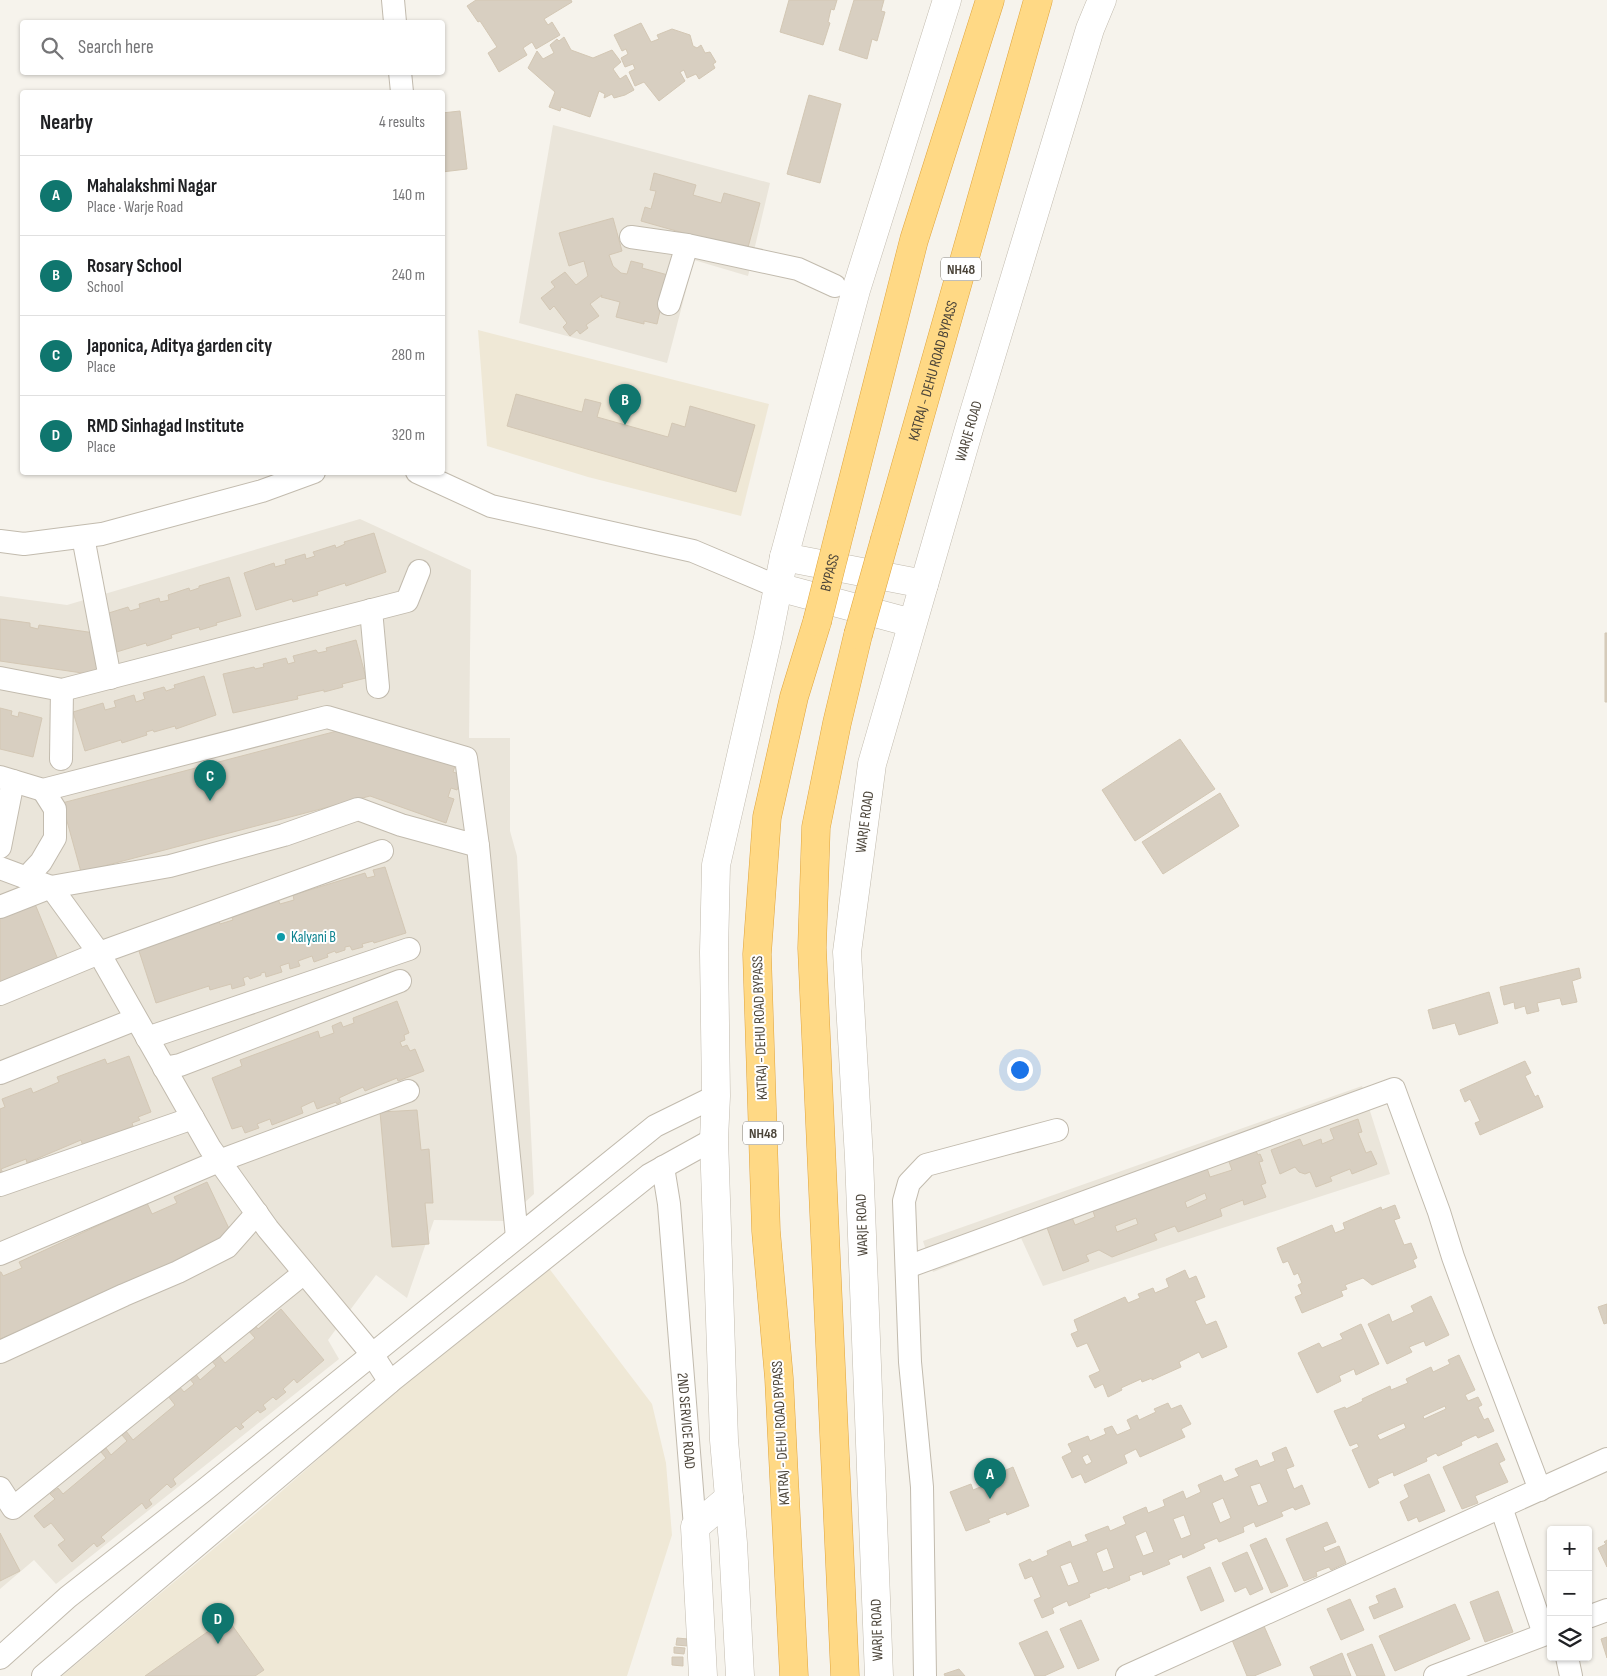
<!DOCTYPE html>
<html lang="en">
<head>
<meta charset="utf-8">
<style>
  body { margin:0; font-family:"Sofia Sans Condensed",sans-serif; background:#f6f6f6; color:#202124 }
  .controls { position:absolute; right:15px; bottom:15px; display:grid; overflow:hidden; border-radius:5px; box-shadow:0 1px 4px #0004 }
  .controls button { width:45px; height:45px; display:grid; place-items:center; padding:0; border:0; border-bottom:1px solid #e0e0e0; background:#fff; color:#202124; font:25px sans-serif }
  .you { position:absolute; left:1019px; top:1069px; width:18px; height:18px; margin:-12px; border:4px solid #fff; border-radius:50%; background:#1a73e8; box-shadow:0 0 0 8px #1a73e833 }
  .badge { display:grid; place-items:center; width:32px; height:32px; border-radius:50%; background:#0f766e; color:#fff; font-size:16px; font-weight:700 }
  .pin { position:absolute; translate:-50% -41px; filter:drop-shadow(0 1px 2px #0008) }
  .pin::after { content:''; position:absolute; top:26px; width:18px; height:15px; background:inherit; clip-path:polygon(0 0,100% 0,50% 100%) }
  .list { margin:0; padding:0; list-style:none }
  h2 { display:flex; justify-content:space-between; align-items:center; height:65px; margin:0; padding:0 20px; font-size:21px }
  h2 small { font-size:16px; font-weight:400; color:#757577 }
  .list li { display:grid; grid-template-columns:32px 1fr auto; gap:15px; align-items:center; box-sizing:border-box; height:80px; padding:0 20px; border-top:1px solid #e0e0e0 }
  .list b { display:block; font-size:19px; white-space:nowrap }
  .list p { margin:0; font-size:16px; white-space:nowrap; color:#757577 }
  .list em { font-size:16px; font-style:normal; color:#757577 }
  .icon { flex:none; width:28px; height:28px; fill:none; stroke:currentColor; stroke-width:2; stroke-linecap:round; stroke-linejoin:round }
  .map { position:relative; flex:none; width:1607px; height:1676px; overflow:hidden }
  .search { position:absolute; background:#fff; box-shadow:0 1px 4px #0004; left:20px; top:20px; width:425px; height:55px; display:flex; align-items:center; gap:12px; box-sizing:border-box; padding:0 18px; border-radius:5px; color:#757577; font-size:19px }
  .panel { position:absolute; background:#fff; box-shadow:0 1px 4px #0004; left:20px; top:90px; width:425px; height:385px; border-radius:5px }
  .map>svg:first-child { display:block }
  .residential { fill:#eae5da }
  .education { fill:#efe8d6 }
  .building { fill:#d8cfc1; stroke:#d3c7b4; fill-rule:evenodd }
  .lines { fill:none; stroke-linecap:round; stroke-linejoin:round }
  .minor-casing { stroke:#c2bbae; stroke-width:24 }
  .tertiary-casing { stroke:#c2bbae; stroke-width:29 }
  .trunk-casing { stroke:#e0a43c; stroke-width:29 }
  .minor { stroke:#fff; stroke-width:22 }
  .tertiary { stroke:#fff; stroke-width:28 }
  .trunk { stroke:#ffd985; stroke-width:28 }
  .trunk-bridge-casing { stroke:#e0a43c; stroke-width:29; stroke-linecap:butt }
  .trunk-bridge { stroke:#ffd985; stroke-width:28 }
  .culture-dot { fill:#0f9aa8; stroke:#fff; stroke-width:2 }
  .labels { text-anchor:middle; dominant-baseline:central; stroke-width:4; stroke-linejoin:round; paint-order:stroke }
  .shield { fill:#fff; stroke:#817c74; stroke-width:1 }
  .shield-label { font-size:14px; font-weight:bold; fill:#4b4439 }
  .street-label { font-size:15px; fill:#4b4439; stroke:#fff }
  .culture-label { font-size:15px; fill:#0d838f; stroke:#fff; text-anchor:start }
</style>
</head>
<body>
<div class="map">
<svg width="1607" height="1676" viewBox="0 0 1607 1676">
  <rect width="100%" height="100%" fill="#f6f3ec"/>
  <!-- residential -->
  <path class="residential" d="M553,125L770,183L748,276L694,260L667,363L519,323Z
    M360,519L471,570L469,738H510V831L517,856L534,1194L504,1221L434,1220L407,1298L376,1275L328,1340L339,1359L56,1584L34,1560L0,1589V596L67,605Z
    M1362,1086L1390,1174L1043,1286L1021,1238L933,1272L923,1241Z"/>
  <!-- education -->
  <path class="education" d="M478,330L769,404L741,516L588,477L487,446Z
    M548,1267L652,1404L666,1463L672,1535L627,1676H62L267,1504L374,1410Z"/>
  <!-- building -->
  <path class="building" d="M476,0H571L572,2L544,19L548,25L552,22L560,35L536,49L532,42L523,48L527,55L499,72L488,53L497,47L480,21L478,22L467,6Z
    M789,0H837L834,10L831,9L828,22L830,23L823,45L780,32Z
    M854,0H884L881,11L885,12L877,41L872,39L867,59L839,50Z
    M641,23L651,42L659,39L657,35L672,29L690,35L693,46L697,48L701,45L705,53L710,52L716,62L713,64L715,68L699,79L696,74L687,78L684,70L680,72L685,81L659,101L644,82L635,86L629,72L635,69L633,64L625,67L621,58L628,54L626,49L622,51L614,35Z
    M564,37L571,50L593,58L612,50L621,62L613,69L620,79L626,75L634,90L625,95L614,98L612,94L604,98L605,94L599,91L590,117L561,107L560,111L549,107L555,92L528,68L537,51L543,59L554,53L550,45L557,39L559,41Z
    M809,95L841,104L820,183L787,174Z
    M460,111L467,169L442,172V113Z
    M654,173L696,185L693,195L721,203L724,193L760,203L747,251L641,221L645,207L651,209L656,191L650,190Z
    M613,218L622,251L609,255L613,266L621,273L627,274L631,261L643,264L642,268L668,275L663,312L660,311L657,324L644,321V324L616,317L620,302L601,297L602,295L590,304L599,316L586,325L588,328L580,334L577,330L570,336L563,327L567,323L554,306L550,310L541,298L555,287L551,282L565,272L576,285L588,276L584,261L569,266L559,233Z
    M516,394L582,412L585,399L601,403L597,417L668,437L672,423L685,427L690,406L755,425L736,492L507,426Z
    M374,533L386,572L346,586L345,583L317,592L318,595L293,602L292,599L256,610L244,573L274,563L275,567L286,564L285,560L305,554L306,559L315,556L313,552L335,545L336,548L345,544L344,542Z
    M229,577L241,616L216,623L217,625L200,630L199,627L171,635L172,638L147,646L146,643L110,654L99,616L128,607L130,611L140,608L139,604L159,598L160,602L169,600L168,595L189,588L190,591L199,588V586Z
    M0,619L30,623V627L38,629L39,625L102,634L96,675L0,661Z
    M1605,633H1607V702H1605Z
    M356,640L366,678L342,684L343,687L324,692V690L297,696L298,699L233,713L223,674L254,667L255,669L264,667L263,664L286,658L288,664L295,662L293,656L316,650L318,653L327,651L326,648Z
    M204,676L216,715L176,729L175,726L154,732L153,730L146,732L147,735L122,743L121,740L85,751L73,712L103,703L105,710L116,707L114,701L134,695L136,702L145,699L143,693L164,687L166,691L175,688L174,685Z
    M0,708L12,711L11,715L18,717L19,712L42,718L33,757L0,749Z
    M337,731L455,766L453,772L463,775L457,790L451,788L448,797L454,799L446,823L370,796L81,872L62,803Z
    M1180,739L1215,789L1135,841L1102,790Z
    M1220,793L1239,826L1163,874L1142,842Z
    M385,867L406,933L374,943L373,941L362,944L363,947L352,950L350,946L345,947V950L336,953L335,951L327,954L328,957L314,962L312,956L298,961L300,966L290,969L289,963L280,966L282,972L266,977L265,972L261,973V975L250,979L248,976L243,978L245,985L232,989L231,984L210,990L209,986L156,1003L138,948L218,917L220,924L233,920L230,913L278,899L280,904L294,900L293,895L365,873L367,878L375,876L373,870Z
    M35,904L59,962L0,985V911Z
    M1579,968L1581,978L1572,981L1577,1002L1562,1005L1560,998L1537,1003L1539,1011L1527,1014L1525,1006L1515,1009L1514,1002L1504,1005L1500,987Z
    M1489,992L1498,1023L1459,1035L1455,1023L1433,1029L1428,1010Z
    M397,1001L409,1033L404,1035L405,1040L400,1042L402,1047L407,1045L410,1051L415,1049L424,1071L398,1081L397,1078L365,1091L363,1087L339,1098L341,1102L337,1104L336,1102L317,1109L314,1101L301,1107L303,1113L272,1125L270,1119L257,1124L259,1128L245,1133L242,1126L232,1129L212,1078L242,1066L240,1060L318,1031L320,1038L334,1033L332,1026L341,1022L343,1027L354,1023L353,1018Z
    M129,1056L151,1112L138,1117L140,1120L132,1123L133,1126L83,1146L81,1140L27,1163L26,1159L1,1169L3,1173L0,1174V1109L5,1107L2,1099L31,1088L33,1093L59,1082L57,1077L105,1059L107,1064Z
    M1525,1061L1531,1073L1525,1076L1535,1097L1538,1095L1543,1107L1480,1135L1475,1123L1480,1121L1470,1099L1465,1102L1460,1090Z
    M417,1110L421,1150L429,1149L433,1203H425L429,1244L392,1247L380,1112Z
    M1358,1119L1362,1132L1358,1133L1366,1153L1371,1151L1377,1164L1352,1174L1350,1169L1330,1177L1332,1181L1316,1187L1310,1172L1305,1174L1299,1172L1295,1167L1280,1174L1271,1150L1300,1139L1303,1146L1321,1139L1322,1144L1334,1139L1330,1129Z
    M1256,1151L1258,1155L1260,1154L1263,1161L1259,1162L1266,1183L1261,1185L1266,1197L1244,1205L1243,1200L1220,1209L1222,1216L1178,1232L1175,1226L1154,1234L1157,1240L1112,1257L1099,1250L1086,1255L1089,1261L1063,1271L1046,1225L1071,1215L1075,1225L1095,1217L1090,1203L1139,1189L1140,1194L1162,1186L1159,1178L1206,1165L1210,1177L1232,1170L1228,1159ZM1205,1193L1207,1199L1187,1208L1185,1202ZM1136,1218L1138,1224L1117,1232L1115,1226Z
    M207,1182L233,1237L52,1325L48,1317L27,1327L30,1333L21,1337L19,1331L0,1339V1272H1L3,1276L22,1268L19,1262L147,1203L152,1214L177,1203L174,1197Z
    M1395,1205L1400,1218L1394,1220L1404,1245L1411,1243L1417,1258L1413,1260L1416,1267L1372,1285L1363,1278L1345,1285L1347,1289L1341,1291L1343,1296L1302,1313L1295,1297L1302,1294L1298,1285L1302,1283L1298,1273L1294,1275L1288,1261L1283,1263L1277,1248L1332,1225L1335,1233L1345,1229L1343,1223L1381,1207L1382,1210Z
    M1185,1270L1189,1279L1196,1276L1205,1297L1195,1301L1206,1325L1216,1321L1227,1347L1202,1358L1199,1352L1179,1362L1181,1367L1152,1380V1378L1142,1382L1141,1379L1121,1388L1122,1390L1108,1397L1103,1384L1095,1388L1089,1376L1100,1371L1087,1343L1077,1347L1071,1334L1078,1331L1074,1320L1125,1297L1128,1303L1140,1298L1138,1294L1153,1288L1155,1293L1169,1287L1166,1279Z
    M1431,1296L1449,1335L1426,1346L1424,1341L1409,1347L1412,1352L1387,1364L1368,1324L1389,1314L1392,1322L1414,1312L1411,1306Z
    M1607,1304V1323L1604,1324L1598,1307Z
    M281,1309L324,1360L297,1383L294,1379L283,1389L286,1392L276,1400L273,1397L263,1405L266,1409L260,1413L258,1410L241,1424L244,1427L240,1430L236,1426L173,1479L176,1484L171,1488L167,1484L149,1500L152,1504L146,1509L142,1503L101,1537L105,1541L97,1547L94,1543L72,1562L58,1545L65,1540L51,1523L44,1528L34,1516L55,1499L50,1494L58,1488L63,1494L106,1458L101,1452L106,1448L111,1455L127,1441L122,1435L126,1431L133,1440L175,1405L168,1396L179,1386L184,1392L194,1384L189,1378L195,1373L200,1380L216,1366L211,1360L218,1354L225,1363L255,1338L247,1329L254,1324L258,1329Z
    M1361,1324L1379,1364L1356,1375L1354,1369L1339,1376L1341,1381L1317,1393L1298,1353L1319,1343L1322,1348L1343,1339L1340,1334Z
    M1459,1355L1475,1390L1465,1395L1468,1401L1478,1397L1482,1405L1478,1407L1484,1420L1488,1418L1494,1431L1478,1438L1476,1435L1461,1442L1462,1445L1438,1456L1436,1453L1426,1458L1427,1461L1394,1476L1393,1472L1377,1479L1379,1483L1369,1488L1352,1450L1359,1447L1357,1443L1350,1446L1334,1411L1345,1407L1346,1409L1363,1401L1362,1399L1390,1386L1391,1390L1408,1383L1406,1379L1431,1367L1433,1372L1450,1364L1448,1360ZM1445,1406L1446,1409L1424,1419L1423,1416ZM1404,1423L1406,1428L1380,1440L1377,1435Z
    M1168,1403L1171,1409L1181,1405L1191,1424L1181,1429L1185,1437L1140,1457L1136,1449L1124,1455L1127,1463L1085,1483L1081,1474L1072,1478L1062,1457L1072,1452L1068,1444L1088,1436L1090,1441L1106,1434L1104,1429L1112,1426L1117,1435L1131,1429L1127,1420L1137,1415L1139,1420L1156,1412L1154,1409ZM1088,1454L1092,1462L1086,1465L1082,1457Z
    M1497,1443L1505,1460L1499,1463L1508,1482L1475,1496L1478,1503L1462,1509L1443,1467Z
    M1286,1447L1294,1466L1286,1469L1294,1489L1302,1485L1310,1504L1295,1510L1293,1507L1281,1512L1283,1516L1256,1527L1254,1522L1243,1527L1244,1532L1219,1542L1217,1538L1203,1544L1205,1548L1183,1558L1182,1554L1168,1560L1170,1564L1143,1575L1142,1571L1129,1576L1130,1580L1108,1589L1107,1587L1089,1594L1090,1597L1069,1606L1067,1601L1052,1608L1054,1613L1042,1618L1034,1600L1041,1597L1032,1576L1025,1579L1019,1564L1030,1559L1032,1562L1048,1555L1047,1551L1070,1541L1072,1547L1088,1541L1085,1535L1108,1526L1110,1531L1126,1524L1123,1517L1146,1507L1148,1513L1165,1506L1163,1500L1183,1491L1186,1499L1201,1492L1198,1485L1221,1475L1224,1482L1239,1476L1235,1469L1257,1460L1260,1467L1275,1461L1272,1453ZM1260,1483L1268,1502L1258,1506L1250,1486ZM1223,1498L1231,1518L1220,1523L1212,1503ZM1184,1515L1191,1535L1181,1539L1173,1519ZM1146,1531L1154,1552L1143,1556L1135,1536ZM1107,1548L1114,1568L1103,1572L1096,1553ZM1071,1562L1079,1582L1068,1586L1060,1566Z
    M1013,1467L1029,1506L1007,1515L1006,1512L988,1519L990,1522L966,1531L950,1492L971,1484L973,1490L995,1481L992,1476Z
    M1429,1474L1445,1511L1419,1522L1417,1517L1408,1521L1400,1502L1409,1497L1404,1485Z
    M1327,1522L1336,1542L1323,1547L1325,1552L1339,1546L1346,1563L1331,1570L1329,1567L1316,1572L1317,1576L1304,1581L1286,1539Z
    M0,1533L20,1571L0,1581Z
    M1266,1538L1288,1586L1271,1593L1250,1545Z
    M1607,1540V1567L1598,1548L1606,1544L1604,1542Z
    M1247,1552L1263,1589L1250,1595L1246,1587L1235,1592L1222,1563Z
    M1210,1567L1224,1601L1201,1611L1187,1577Z
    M1395,1588L1403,1607L1374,1619L1369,1607L1379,1603L1376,1596Z
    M1498,1591L1513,1632L1485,1642L1470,1602Z
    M1350,1599L1364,1630L1341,1640L1327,1609Z
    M1455,1604L1470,1639L1395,1671L1379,1636Z
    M227,1618L264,1670L255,1676H145Z
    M1081,1620L1099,1660L1078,1669L1060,1629Z
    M1264,1626L1281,1665L1254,1676H1247L1232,1640Z
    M1047,1631L1064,1667L1044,1676H1035L1019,1643Z
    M1607,1637V1658L1601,1639Z
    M677,1638L688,1639V1646L676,1645Z
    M1372,1644L1385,1676H1357L1347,1654Z
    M674,1647L685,1648L684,1654L674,1653Z
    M1342,1653L1351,1676H1314L1310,1667Z
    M672,1657H683V1666L672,1665Z
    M959,1669L965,1676H945L944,1674Z"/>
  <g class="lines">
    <!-- minor casing -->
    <g class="minor-casing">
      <g id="minor">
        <path d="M393,0L395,22"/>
        <path d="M400,72L402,92"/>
        <path d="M631,237L687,245L798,269L835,286"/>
        <path d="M669,304L687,245"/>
        <path d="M417,472L491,506L693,551L778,587"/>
        <path d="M83,537L110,678"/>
        <path d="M0,541L24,544L102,534L262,491L314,472"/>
        <path d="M371,610L378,687"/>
        <path d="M0,678L62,690L407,601L419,571"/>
        <path d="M61,759L62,690"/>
        <path d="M0,777L43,790L327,717L466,758L478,846L401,825L358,809L284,835L170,866L51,887L0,907"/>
        <path d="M478,846L517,1237"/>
        <path d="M0,847L13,781"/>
        <path d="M0,868L51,887L99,953L210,1148L268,1229L372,1354L390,1382"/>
        <path d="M26,878L41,862L55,838V809L43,790"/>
        <path d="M0,994L99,953L382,851"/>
        <path d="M147,1038L409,949"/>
        <path d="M164,1068L180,1065L400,981"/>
        <path d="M0,1073L136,1019"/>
        <path id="s1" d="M663,1167L669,1204L695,1527"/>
        <path d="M0,1185L193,1118"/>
        <path d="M0,1254L219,1161L408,1091"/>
        <path d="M907,1267L1394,1089L1439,1212L1453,1257L1483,1340L1540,1490"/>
        <path d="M0,1352L124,1295L178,1272L227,1247L257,1213"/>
        <path d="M0,1488L13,1508L304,1273"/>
        <path d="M1501,1507L1544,1634"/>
        <path d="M1588,1617L1607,1610"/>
        <path d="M1567,1657L1571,1676"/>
        <path d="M0,1658L68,1597L202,1492L655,1126L716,1096"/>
        <path d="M43,1676L390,1382L649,1175L714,1139"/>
        <path d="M925,1676L922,1487L910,1362L904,1201L909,1183L926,1165L1057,1130"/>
        <path d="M1127,1676L1607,1459"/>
        <path d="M1435,1676L1551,1632"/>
      </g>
    </g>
    <!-- tertiary casing -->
    <g class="tertiary-casing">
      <g id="tertiary">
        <path d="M784,557L924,584"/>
        <path d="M778,587L912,623"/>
        <path d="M703,1676L695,1527L729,1498"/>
        <path d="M740,1676L733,1543L724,1440L714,1139L716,1096L714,952L716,865L768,638L784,557L856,290L947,0"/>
        <path id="s2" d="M879,1676L859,1158L847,952L872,764L969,429L1090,29L1102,0"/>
      </g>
    </g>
    <!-- trunk casing -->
    <g class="trunk-casing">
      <g id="trunk">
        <path d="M842,523L914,240L990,0"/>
        <path id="s3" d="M885,539L1038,0"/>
        <path d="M794,1676L779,1378L766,1231L757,954L767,817L794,697L817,622"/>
        <path d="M845,1676L812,948L816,827L837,723L858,635"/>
      </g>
    </g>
    <!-- minor -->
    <use href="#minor" class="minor"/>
    <!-- tertiary -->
    <use href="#tertiary" class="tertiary"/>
    <!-- trunk -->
    <use href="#trunk" class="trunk"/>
    <!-- trunk-bridge casing -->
    <g class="trunk-bridge-casing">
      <g id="trunk-bridge">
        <path id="s4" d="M817,622L842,523"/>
        <path d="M858,635L885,539"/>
      </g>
    </g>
    <!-- trunk-bridge -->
    <use href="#trunk-bridge" class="trunk-bridge"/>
  </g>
  <!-- markers -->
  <circle class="culture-dot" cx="281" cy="937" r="5"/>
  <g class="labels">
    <!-- shield labels -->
    <g class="shield">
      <rect x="941" y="257.5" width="40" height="23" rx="4"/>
      <rect x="743" y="1121.5" width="40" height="23" rx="4"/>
    </g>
    <g class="shield-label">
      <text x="961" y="269">NH48</text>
      <text x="763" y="1133">NH48</text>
    </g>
    <!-- street labels -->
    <g class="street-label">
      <text stroke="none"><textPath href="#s3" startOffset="175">KATRAJ - DEHU ROAD BYPASS</textPath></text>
      <text stroke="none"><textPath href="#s2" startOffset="1261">WARJE ROAD</textPath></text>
      <text stroke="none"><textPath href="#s4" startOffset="51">BYPASS</textPath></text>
      <text stroke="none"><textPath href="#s2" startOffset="856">WARJE ROAD</textPath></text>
      <text transform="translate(760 1028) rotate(-92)">KATRAJ - DEHU ROAD BYPASS</text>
      <text transform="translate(862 1225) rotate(-92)">WARJE ROAD</text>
      <text stroke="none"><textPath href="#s1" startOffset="255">2ND SERVICE ROAD</textPath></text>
      <text transform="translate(781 1433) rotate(-93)">KATRAJ - DEHU ROAD BYPASS</text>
      <text transform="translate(877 1630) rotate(-92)">WARJE ROAD</text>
    </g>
    <!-- culture labels -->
    <g class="culture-label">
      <text x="291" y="937">Kalyani B</text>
    </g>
  </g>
</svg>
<div class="controls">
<button>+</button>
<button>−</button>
<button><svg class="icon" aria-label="layers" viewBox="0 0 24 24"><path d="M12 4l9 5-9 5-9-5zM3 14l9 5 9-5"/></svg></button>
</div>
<div class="you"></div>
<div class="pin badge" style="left:990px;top:1499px">A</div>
<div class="pin badge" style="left:625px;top:425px">B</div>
<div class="pin badge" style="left:210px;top:801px">C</div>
<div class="pin badge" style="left:218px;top:1644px">D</div>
<div class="search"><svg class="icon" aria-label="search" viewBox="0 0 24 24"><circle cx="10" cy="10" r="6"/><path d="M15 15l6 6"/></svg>Search here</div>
<section class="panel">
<h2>Nearby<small>4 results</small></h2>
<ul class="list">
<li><span class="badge">A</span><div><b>Mahalakshmi Nagar</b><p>Place · Warje Road</p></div><em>140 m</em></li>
<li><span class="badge">B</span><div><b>Rosary School</b><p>School</p></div><em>240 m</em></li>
<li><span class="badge">C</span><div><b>Japonica, Aditya garden city</b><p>Place</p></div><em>280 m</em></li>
<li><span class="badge">D</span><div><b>RMD Sinhagad Institute</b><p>Place</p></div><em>320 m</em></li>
</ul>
</section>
</div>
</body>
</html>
